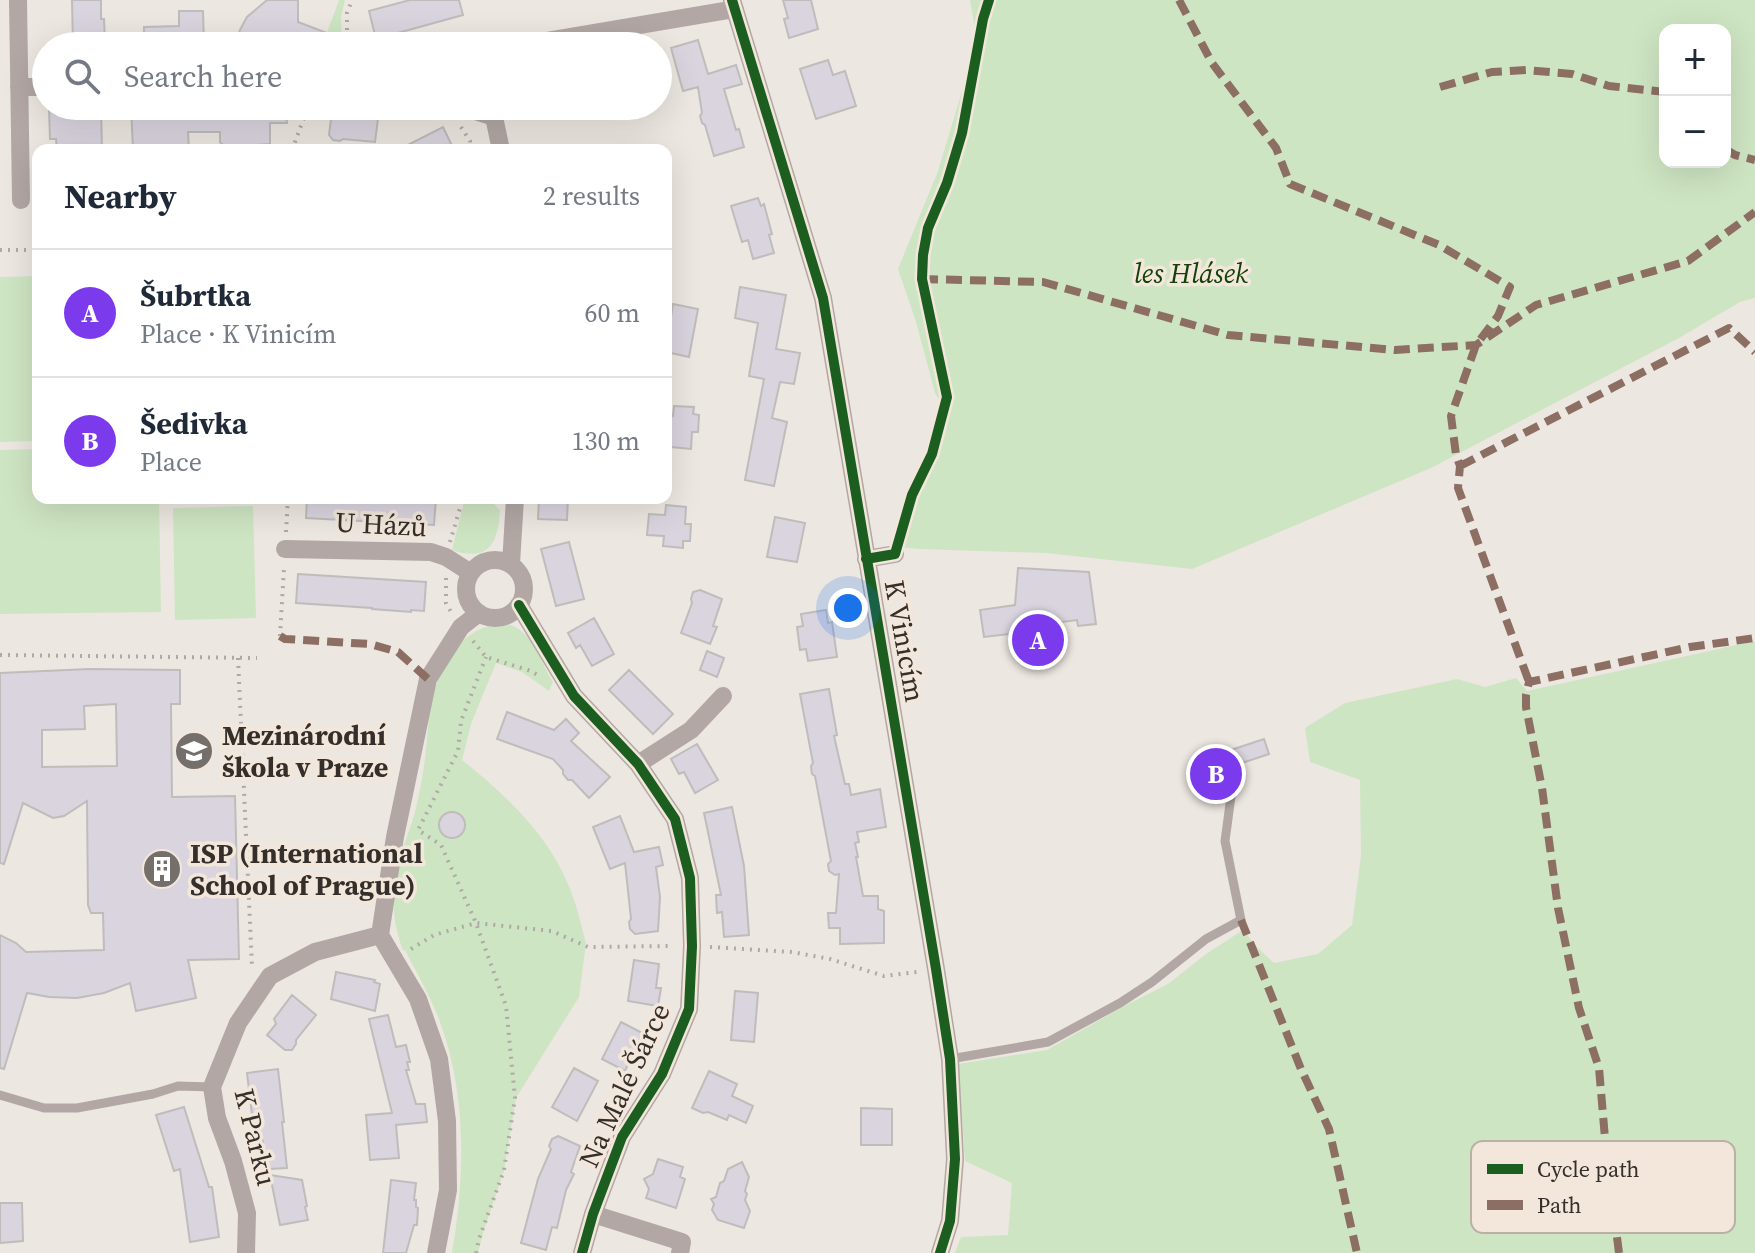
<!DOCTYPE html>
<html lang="en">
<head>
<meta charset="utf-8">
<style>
  body { margin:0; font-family:"Source Serif 4",serif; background:#f2f2f3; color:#1f2937 }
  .controls { position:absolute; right:24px; top:24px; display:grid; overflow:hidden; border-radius:16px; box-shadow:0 8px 32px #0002 }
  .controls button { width:72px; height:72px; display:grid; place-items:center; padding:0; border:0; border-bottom:2px solid #e0e1e3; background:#fff; color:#1f2937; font:40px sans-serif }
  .you { position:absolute; left:848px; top:608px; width:28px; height:28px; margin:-20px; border:6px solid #fff; border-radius:50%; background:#1a73e8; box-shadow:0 0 0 12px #1a73e833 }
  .badge { display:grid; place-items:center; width:52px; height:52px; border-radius:50%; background:#7c3aed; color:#fff; font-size:26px; font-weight:700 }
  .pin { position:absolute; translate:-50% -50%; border:4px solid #fff; box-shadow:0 2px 8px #0006 }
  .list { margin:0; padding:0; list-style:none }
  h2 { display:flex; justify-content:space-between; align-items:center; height:104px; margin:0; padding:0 32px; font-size:34px }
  h2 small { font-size:26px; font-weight:400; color:#747a83 }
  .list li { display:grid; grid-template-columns:52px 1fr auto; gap:24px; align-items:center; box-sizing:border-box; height:128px; padding:0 32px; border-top:2px solid #e0e1e3 }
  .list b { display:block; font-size:30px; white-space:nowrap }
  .list p { margin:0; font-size:26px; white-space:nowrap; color:#747a83 }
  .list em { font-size:26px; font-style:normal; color:#747a83 }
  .icon { flex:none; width:44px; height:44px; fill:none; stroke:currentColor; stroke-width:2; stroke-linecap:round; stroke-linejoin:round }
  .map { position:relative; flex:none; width:1755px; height:1253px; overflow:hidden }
  .search { position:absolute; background:#fff; box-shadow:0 8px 32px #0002; left:32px; top:32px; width:640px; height:88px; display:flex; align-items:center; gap:20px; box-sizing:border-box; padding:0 28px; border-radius:44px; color:#747a83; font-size:30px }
  .panel { position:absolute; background:#fff; box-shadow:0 8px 32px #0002; left:32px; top:144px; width:640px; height:360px; border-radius:16px }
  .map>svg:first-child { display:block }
  .green { fill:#cee5c3; fill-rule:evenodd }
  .building { fill:#dad4de; stroke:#bfbcbc; stroke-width:2; fill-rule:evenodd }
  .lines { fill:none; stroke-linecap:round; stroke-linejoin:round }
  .path { stroke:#b0a8a5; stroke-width:4; stroke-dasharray:2 6; stroke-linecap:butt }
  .lane { stroke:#b2a7a4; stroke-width:9 }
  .street { stroke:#b2a7a4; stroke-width:18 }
  .quiet { stroke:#8d6e63; stroke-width:8; stroke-dasharray:16 8; stroke-linecap:butt }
  .cycleway-casing { stroke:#f3e7db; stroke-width:15 }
  .cycleway { stroke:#1b5e20; stroke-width:10 }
  .labels { text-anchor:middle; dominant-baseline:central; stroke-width:7; stroke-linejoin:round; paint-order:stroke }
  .park-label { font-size:28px; font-style:italic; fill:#124206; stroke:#f3e7db }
  .street-label { font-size:28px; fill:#342f2b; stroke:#f3e7db }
  .poi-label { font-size:28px; font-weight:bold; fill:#342f2b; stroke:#f3e7db; text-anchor:start }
  .key { fill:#f3e7db; stroke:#bab0a6; stroke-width:2 }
  .key-label { font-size:22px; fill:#342f2b }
</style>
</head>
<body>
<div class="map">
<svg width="1755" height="1253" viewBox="0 0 1755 1253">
  <rect width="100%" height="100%" fill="#ede7e1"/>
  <!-- green -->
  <path class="green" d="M339,0H345L341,17L342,46H322Z
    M970,0H1755V298L1740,302L1679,338L1431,468L1192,569L1046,553L918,549L900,547L903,526L912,495L920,474L937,447L944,407L935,393L916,322L898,269L938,171L977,41ZM1665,30H1725V162H1665Z
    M38,276V441L0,442V277Z
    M38,449V498H159L161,612L0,614V450Z
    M465,498H494V504L500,510C498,545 488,562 452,550Z
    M253,506L256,618L175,620L173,508Z
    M501,623C532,626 538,658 553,682L549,691L522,672L496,663L471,724L462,760C506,795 549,835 570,889C577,906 581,925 586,943L579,997L516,1098L504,1171L484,1230L478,1253H452C465,1177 467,1096 440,1022C431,997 417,974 405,950L403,951C398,936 393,919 394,903C394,891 395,878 398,867C402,847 411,828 416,808C419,794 422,780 424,766C429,734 427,700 442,671C457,643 469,629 501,623ZM453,812C483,822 451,850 441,830C435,820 444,814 453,812Z
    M1755,641V1253H955L961,1237L1008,1235L1012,1183L965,1161L958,1064L1047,1050L1126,1005L1168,984L1206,954L1243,930L1258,948L1274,963L1318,954L1352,925L1361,856L1360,780L1310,762L1305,728L1345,703L1457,679L1485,687L1516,678L1527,691Z"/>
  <!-- building -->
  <path class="building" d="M72,0H101V19H104L105,40H100V46H73Z
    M267,0H298V22L327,33L322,46H235L240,30L247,17Z
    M410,0H459L463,15L376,39L369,11Z
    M783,0H811L818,29L789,38L784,19L788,18Z
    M179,11H203L204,46H144V27L179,26Z
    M698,40L708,74L736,65L742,84L724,89L736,130L739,129L744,147L714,156L705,125L702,123L700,116L702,113L698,87L683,91L671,48Z
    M828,60L833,75L845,71L856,106L816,119L800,69Z
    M162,106H286L287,123H270V144L258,145V150H228L220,142V132H188L189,150H133L131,107Z
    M101,107L102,150H57L56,139H50L49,109Z
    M360,109L379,111L375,142L343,139L340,141L333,140L329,135L332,111L360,113Z
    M443,127L454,150H398Z
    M758,198L761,206L764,204L772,234L769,235L774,253L753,259L748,240L742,242L731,206Z
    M740,287L786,295L776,349L800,353L794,384L780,382L772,418L787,422L774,486L745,480L764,379L749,376L758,323L735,318Z
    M673,304L698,309L689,357L666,352V316L671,317Z
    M674,406L694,407L693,414L699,415L698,432H692L691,449L671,447V437H666V415L673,416Z
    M307,498H436L434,525L306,518Z
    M539,498H568L567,520L538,519Z
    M666,505L686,507L685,524H691L690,541H683V548L663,546L664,536L647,535L649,514L665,515Z
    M775,517L805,523L797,562L767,557Z
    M569,542L584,599L556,606L541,549Z
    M1018,568L1089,572L1096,624L1078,626L1077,620L1046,624L1050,656L1030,659L1026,632L984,637L980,610L1015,605Z
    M298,574L426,582L424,611L411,610V612L372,609V608L296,603Z
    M700,590L722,599L713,626L717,627L710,644L681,633L692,603L691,599L693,592Z
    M826,610L828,623L832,622L837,657L808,661L806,649L800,650L797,627L803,626L801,614Z
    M594,618L614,654L592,666L580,645L576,648L568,633Z
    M707,651L724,658L717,677L700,670Z
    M89,669L180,670V704H171L172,797L235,796L239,959L188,960L196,998L136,1011L130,983L104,993L77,998L49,997L27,993L4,1069L0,1068V935L16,943L26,952L104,950L103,913H91L88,905L87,801L64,816L53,818L23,803L4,864L0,863V673ZM116,704L117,766L42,767V730L85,729L84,706Z
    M629,670L673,714L653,734L609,690Z
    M829,689L837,735L834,736L845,784H849L851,795L880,789L886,827L857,832L859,842L855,843L858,857H856L863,896H878V909L884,911V943L840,944V928H829L828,913H836L839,874L835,875L829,871L828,864L831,861L815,776L812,774L811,766L813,763L800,694Z
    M507,712L554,730L566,719L579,733L571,741L610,777L589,798L572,780H568L563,774V770L553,759L497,739Z
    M1264,739L1269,754L1227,768L1228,772L1210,778L1204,759Z
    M697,744L718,780L695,793L684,772L679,774L671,759Z
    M732,807L744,866L749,935L724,937L722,912L717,913L716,895H721L704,813Z
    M439 825a13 13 0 1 1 26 0a13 13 0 1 1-26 0Z
    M620,816L634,852L659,847L663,865L656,867L660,897L658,931L635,934L630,929L629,922L631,919L625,863L610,869L593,827Z
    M634,960L659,964L656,988H661L658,1006L628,1001Z
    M336,972L375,980L374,982L380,984L375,1011L331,999Z
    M735,991L758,993L754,1042L731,1040Z
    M292,995L316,1015L296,1040V1044L292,1050H285L267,1035L276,1024L274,1019Z
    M388,1015L396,1047L406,1045L410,1062H407L409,1070H406L416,1104H425L427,1122L396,1125L399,1158L370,1160L366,1115L392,1113L369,1019Z
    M621,1022L648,1036L640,1052L635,1050L625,1071L602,1059Z
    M574,1068L598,1081L577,1121L552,1107Z
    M278,1069L284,1122H282L287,1168L269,1169L262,1138L255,1139L247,1073Z
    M709,1071L737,1084L732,1096L753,1106L746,1123L729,1115L727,1120L708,1112L703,1113L692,1108Z
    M184,1107L209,1187H212L219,1237L190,1242L180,1169L174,1171L156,1115Z
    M861,1108L892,1109V1145H861Z
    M558,1136L580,1146L571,1172L574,1174L566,1190L557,1228L552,1227L546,1250L521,1243L538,1179L551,1149L549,1146L552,1139Z
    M658,1159L683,1167L680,1177L685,1179L676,1208L646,1198L649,1189L644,1179L653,1174Z
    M742,1162L749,1177L745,1191L747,1194L745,1200L750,1211L744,1228L718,1220L712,1210L714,1204L711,1199L716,1197L720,1183L724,1181L728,1169Z
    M270,1175L302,1180L307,1206L305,1207L308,1220L280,1225Z
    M391,1180L416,1183L414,1200H416V1207L418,1208L417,1225H414L406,1253H383Z
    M0,1203H22L23,1241L0,1243Z"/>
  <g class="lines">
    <!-- path -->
    <path class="path" d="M347,46V13L352,0
      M461,127L470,141L471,150
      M292,150L303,120L311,106
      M0,250H38
      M286,532L288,498
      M450,542L463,498
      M446,578V603L451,612
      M280,636L284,568
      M473,641L486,657L528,670L538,675
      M0,655L257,658
      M238,658L252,967
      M710,947L792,952L830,959L884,976L917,972
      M411,949L434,935L476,923L552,931L588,947L673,946
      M476,1253L479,1239L504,1170L515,1098L506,1006L476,923L441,845L418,830L458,751L461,721L486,657"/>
    <!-- lane -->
    <path class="lane" d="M950,1059L1048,1042L1120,1003L1152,982L1206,939L1241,920L1225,841L1232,789
      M0,1095L44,1108H77L153,1094L178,1086L212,1087"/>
    <!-- street -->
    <path class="street" d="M18,0L21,200
      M732,0L823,298L936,969L950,1059L955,1159L950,1221L940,1253
      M531,46L534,43L735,9
      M19,87H46
      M459,106L494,117
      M495,106L494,117L501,150
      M285,549L431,552L446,557L471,573
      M866,559L895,554
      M466 589a29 29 0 1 1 58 0a29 29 0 1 1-58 0Z
      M511,564L515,498
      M519,605L574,696L638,764L675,819L690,878L692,946L689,1009L662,1074L622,1137L593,1214L582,1253
      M638,764L691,730L723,696
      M593,1214L682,1242L680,1253
      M246,1253L247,1213L233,1161L217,1118L212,1087L238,1023L270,976L315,952L380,935
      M436,1253L448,1190L447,1121L439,1059L418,999L380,935L395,837L428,679L461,627L479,613"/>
    <!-- quiet -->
    <path class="quiet" d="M1179,0L1212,63L1276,148L1290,184L1439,245L1510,287L1498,316L1476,345L1451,416L1456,455L1460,466L1458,488L1529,682
      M1440,87L1492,72L1526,70L1572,74L1609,86L1665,92
      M1725,149L1735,155L1755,160
      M922,279L1043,282L1228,335L1395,350L1476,345L1536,305L1688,261L1755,212
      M1460,466L1729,328L1755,352
      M280,636L285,639L370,644L398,652L428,679
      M1241,920L1301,1069L1329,1129L1357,1253
      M1619,1253L1606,1150L1599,1068L1579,1008L1558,908L1542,788L1526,707V695L1529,682L1690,647L1755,638"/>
    <!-- cycleway casing -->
    <g class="cycleway-casing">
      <path id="cycleway" d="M732,0L823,298L936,969L950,1059L955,1159L950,1221L940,1253
        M866,559L895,554L912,495L932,454L947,397L922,279L923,255L928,228L947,183L962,133L983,19L989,0
        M519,605L574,696L638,764L675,819L690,878L692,946L689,1009L662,1074L622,1137L593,1214L582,1253"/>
    </g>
    <!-- cycleway -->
    <use href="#cycleway" class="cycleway"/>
  </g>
  <!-- icons -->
  <defs>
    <g id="school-disc" transform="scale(2)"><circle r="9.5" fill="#756f6b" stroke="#f3e7db"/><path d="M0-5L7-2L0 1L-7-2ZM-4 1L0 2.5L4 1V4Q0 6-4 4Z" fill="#fff"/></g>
    <g id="building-disc" transform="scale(2)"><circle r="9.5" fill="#756f6b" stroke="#f3e7db"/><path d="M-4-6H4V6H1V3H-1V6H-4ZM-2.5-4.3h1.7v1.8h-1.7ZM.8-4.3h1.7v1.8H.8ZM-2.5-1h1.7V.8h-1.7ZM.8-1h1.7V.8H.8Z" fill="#fff"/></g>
  </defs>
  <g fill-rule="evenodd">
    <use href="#school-disc" x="194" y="751"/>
    <use href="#building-disc" x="162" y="869"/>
  </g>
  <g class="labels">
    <!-- park labels -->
    <g class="park-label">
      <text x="1191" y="273">les Hlásek</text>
    </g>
    <!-- street labels -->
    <g class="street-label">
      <text transform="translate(381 524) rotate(3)">U Házů</text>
      <text transform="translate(905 641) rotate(80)">K Vinicím</text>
      <text transform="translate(624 1085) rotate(-65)">Na Malé Šárce</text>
      <text transform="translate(256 1137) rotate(76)">K Parku</text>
    </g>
    <!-- poi labels -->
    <g class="poi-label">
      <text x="222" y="735">Mezinárodní<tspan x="222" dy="32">škola v Praze</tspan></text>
      <text x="190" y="853">ISP (International<tspan x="190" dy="32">School of Prague)</tspan></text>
    </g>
  </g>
  <!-- legend -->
  <rect x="1471" y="1141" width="264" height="92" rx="12" class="key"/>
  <rect x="1487" y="1164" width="36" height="10" fill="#1b5e20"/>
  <rect x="1487" y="1200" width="36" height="10" fill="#8d6e63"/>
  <g class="key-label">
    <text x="1537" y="1177">Cycle path</text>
    <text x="1537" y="1213">Path</text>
  </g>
</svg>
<div class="controls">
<button>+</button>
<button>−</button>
</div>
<div class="you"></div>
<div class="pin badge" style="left:1038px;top:640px">A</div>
<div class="pin badge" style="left:1216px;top:774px">B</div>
<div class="search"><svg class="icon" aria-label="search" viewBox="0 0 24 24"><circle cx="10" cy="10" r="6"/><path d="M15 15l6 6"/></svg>Search here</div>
<section class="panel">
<h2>Nearby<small>2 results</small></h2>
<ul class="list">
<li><span class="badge">A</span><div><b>Šubrtka</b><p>Place · K Vinicím</p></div><em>60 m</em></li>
<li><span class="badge">B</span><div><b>Šedivka</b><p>Place</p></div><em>130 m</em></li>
</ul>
</section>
</div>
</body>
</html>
